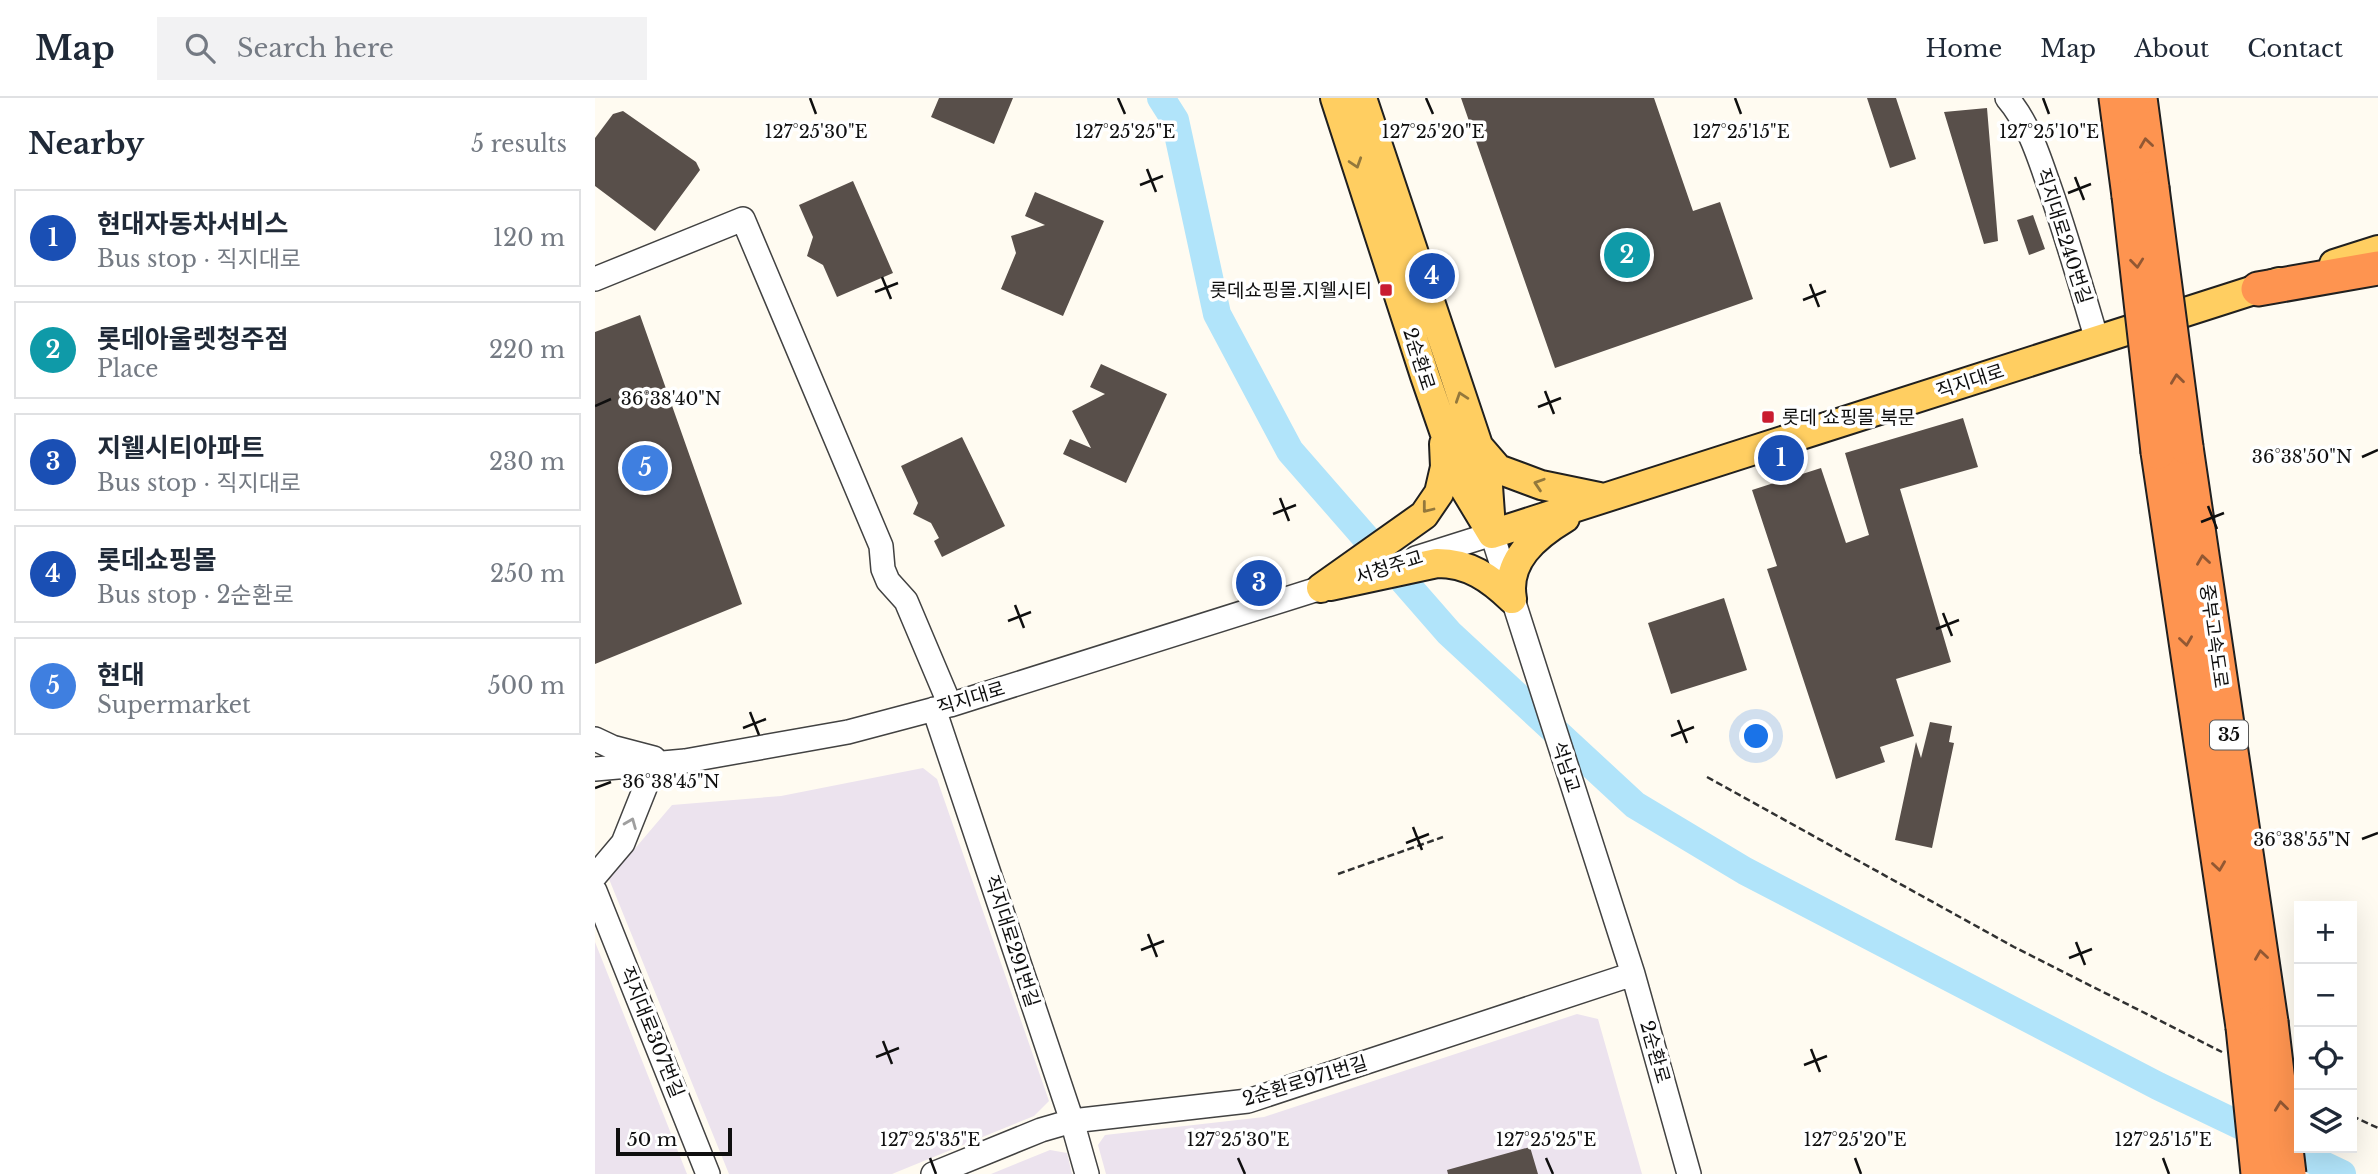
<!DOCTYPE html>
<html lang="en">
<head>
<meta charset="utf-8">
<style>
  body { margin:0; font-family:"Libre Baskerville","Noto Sans KR",serif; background:#f2f2f3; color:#1f2937 }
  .controls { position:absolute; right:21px; bottom:21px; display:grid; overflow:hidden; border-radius:0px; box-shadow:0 7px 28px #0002 }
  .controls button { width:63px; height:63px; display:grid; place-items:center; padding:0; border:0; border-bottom:2px solid #e0e1e3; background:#fff; color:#1f2937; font:35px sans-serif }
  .scale { position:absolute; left:21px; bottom:18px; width:116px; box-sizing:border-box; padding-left:7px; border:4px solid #0f0f0f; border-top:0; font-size:19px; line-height:24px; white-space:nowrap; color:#0f0f0f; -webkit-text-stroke:5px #fff; paint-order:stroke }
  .you { position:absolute; left:1162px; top:639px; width:24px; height:24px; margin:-18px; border:5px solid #fff; border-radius:50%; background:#1a73e8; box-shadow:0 0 0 10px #1a73e833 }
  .badge { display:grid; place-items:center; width:46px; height:46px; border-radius:50%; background:#111827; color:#fff; font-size:23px; font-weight:700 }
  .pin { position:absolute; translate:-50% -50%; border:4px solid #fff; box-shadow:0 2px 7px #0006 }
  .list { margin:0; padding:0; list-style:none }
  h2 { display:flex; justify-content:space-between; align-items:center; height:91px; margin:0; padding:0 28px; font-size:30px }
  h2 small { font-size:23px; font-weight:400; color:#747a83 }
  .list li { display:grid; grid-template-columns:46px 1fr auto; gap:21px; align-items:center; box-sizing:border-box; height:98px; margin:0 14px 14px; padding:0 14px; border:2px solid #e0e1e3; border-radius:0px }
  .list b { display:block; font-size:26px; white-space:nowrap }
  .list p { margin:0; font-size:23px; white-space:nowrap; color:#747a83 }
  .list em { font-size:23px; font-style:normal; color:#747a83 }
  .icon { flex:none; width:38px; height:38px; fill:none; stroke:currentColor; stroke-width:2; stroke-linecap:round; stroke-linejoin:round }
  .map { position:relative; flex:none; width:1783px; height:1076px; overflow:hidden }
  header { display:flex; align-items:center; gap:42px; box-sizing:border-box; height:98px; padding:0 35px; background:#fff; border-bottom:2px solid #e0e1e3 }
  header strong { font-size:33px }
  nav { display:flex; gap:38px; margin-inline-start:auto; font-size:24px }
  .search { width:490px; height:63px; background:#f2f2f3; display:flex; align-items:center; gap:18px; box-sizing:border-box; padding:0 24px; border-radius:0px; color:#747a83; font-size:26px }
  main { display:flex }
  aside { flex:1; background:#fff }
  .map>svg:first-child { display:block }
  .industrial { fill:#ece3ee }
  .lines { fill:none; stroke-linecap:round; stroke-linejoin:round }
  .river { stroke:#b1e4fa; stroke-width:28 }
  .building { fill:#584f4a }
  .minor-casing { stroke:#424242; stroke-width:26 }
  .major-casing { stroke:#202020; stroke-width:32 }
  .highway-casing { stroke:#202020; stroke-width:37 }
  .path { stroke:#313131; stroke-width:2.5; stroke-dasharray:7 3.5; stroke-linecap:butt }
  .minor { stroke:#fff; stroke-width:23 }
  .major { stroke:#ffce61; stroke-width:28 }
  .highway { stroke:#fe9450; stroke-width:33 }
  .highway-bridge-casing { stroke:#202020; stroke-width:37; stroke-linecap:butt }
  .highway-bridge { stroke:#fe9450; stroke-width:33 }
  .oneway { stroke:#925833 }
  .oneway2 { stroke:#93783c }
  .oneway3 { stroke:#9f9f9f }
  .ticks { fill:none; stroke:#0f0f0f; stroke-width:2.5 }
  .poi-dot { fill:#c91c30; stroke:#fff; stroke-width:2.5 }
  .labels { text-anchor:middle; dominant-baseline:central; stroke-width:7; stroke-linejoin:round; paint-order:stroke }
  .shield { fill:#fff; stroke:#575757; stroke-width:2 }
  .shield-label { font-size:18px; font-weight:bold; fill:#0f0f0f }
  .street-label { font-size:19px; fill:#0f0f0f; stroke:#fff }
  .poi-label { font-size:19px; fill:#0f0f0f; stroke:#fff; text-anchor:end }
  .ticks-label { font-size:18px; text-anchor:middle; fill:#0f0f0f; stroke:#fff; stroke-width:7; stroke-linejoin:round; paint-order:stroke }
</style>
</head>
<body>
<header>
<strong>Map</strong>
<div class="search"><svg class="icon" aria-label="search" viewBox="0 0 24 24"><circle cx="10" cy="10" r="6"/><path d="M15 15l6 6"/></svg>Search here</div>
<nav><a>Home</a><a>Map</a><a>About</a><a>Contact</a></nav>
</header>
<main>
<aside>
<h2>Nearby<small>5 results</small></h2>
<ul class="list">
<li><span class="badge" style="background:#1a4fb4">1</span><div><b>현대자동차서비스</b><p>Bus stop · 직지대로</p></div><em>120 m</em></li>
<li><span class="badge" style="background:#0f9aa8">2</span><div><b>롯데아울렛청주점</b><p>Place</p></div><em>220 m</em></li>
<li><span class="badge" style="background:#1a4fb4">3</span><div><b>지웰시티아파트</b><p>Bus stop · 직지대로</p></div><em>230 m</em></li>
<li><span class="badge" style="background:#1a4fb4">4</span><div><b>롯데쇼핑몰</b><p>Bus stop · 2순환로</p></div><em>250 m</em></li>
<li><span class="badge" style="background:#3f7fe0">5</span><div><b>현대</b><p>Supermarket</p></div><em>500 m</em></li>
</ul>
</aside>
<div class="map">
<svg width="1783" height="1076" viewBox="0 0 1783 1076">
  <rect width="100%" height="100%" fill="#fffbf1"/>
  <!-- industrial -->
  <path class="industrial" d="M328,670L342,681L454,1003L439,1018L297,1076H134L14,781L77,707L186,698Z
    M0,844L92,1076H0Z
    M982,916L1003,921L1047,1076H511L503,1047L510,1037L669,1019Z
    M455,1052L472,1055L477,1076H396Z"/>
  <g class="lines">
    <!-- river -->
    <path class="river" d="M566,0L580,22L622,216L695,353L854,535L1040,707L1150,773L1317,860L1563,988L1747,1076"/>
  </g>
  <!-- building -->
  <path class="building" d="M344,0H418L399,46L336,19Z
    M866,0H1059L1098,113L1125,104L1158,201L960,270Z
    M1272,0H1301L1321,61L1295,70Z
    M1392,10L1403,143L1389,146L1349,14Z
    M28,13L101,64L105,72L60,133L0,88V40L18,16Z
    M258,83L298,175L242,199L228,167L212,158L218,139L204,107Z
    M440,94L509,123L468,218L406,191L421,155L416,138L450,127L430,118Z
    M1438,117L1450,151L1434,157L1422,122Z
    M45,217L147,506L0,566V234Z
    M506,266L572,296L531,385L468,356L475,341L496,350L477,313L510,296L495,289Z
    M1368,320L1383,369L1305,391L1356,564L1301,581L1319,638L1285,649L1290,664L1241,681L1172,471L1182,468L1157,392L1226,370L1251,445L1274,437L1250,355Z
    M367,339L410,428L347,459L339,443L344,440L336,425L318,416L323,405L306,368Z
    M1129,500L1152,572L1076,596L1053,525Z
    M1335,624L1357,628L1354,644L1359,645L1337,750L1300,742L1321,644L1326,660Z
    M935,1049L943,1076H853L852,1072Z"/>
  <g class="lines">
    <!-- minor casing -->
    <g class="minor-casing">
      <path id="minor" d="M1412,0C1432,23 1442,53 1452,82C1471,135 1486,189 1502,242
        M0,181L148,121L286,448L288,471L293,483L311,503L355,607
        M821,460L897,436L1038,876L1094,1076
        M339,611L477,1023L492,1076
        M0,641L17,649L59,660
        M0,671L90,663L253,634L355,607L742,485
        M0,778L28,745L60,665
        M0,793L113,1076
        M338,1076L446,1032L477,1023L653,1003L1038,876"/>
    </g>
    <!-- major casing -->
    <g class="major-casing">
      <path id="major" d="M740,0L830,278L868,388L897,436
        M767,0L892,374L896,430
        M1739,166L1783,152
        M884,349L903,371L946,387L1004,399
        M897,436L1684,184
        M735,488L842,465C874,465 895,480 917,501
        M726,490L829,417L844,395L850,369L849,346
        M917,501C910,463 940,438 970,420"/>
    </g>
    <!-- highway casing -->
    <g class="highway-casing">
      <path id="highway" d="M1521,0L1534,98
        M1545,0L1557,90
        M1663,191L1783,170
        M1591,349L1676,924
        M1563,354L1648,929"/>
    </g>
    <!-- path -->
    <path class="path" d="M1112,679L1419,849L1627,954
      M743,776L848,739
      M1757,1018L1783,1030"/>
    <!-- minor -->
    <use href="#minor" class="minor"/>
    <!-- major -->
    <use href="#major" class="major"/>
    <!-- highway -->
    <use href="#highway" class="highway"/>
    <!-- highway-bridge casing -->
    <g class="highway-bridge-casing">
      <path id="highway-bridge" d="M1557,90L1591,349
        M1534,98L1563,354
        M1676,924L1694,1076
        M1648,929L1663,1076"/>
    </g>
    <!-- highway-bridge -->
    <use href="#highway-bridge" class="highway-bridge"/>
  </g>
  <!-- one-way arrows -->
  <defs><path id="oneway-chevron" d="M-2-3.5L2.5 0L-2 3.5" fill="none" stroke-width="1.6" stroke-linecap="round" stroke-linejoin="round" transform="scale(1.75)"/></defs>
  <g class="oneway">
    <use href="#oneway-chevron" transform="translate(1551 45) rotate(-98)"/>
    <use href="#oneway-chevron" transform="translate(1542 165) rotate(84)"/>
    <use href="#oneway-chevron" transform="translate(1582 281) rotate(-97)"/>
    <use href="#oneway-chevron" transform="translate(1608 462) rotate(-98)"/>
    <use href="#oneway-chevron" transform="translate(1591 543) rotate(82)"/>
    <use href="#oneway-chevron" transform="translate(1624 768) rotate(82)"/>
    <use href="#oneway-chevron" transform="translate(1666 857) rotate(-98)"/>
    <use href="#oneway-chevron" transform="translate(1686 1008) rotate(-97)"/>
  </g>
  <g class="oneway2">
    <use href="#oneway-chevron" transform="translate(761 65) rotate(72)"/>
    <use href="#oneway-chevron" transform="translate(866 299) rotate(-109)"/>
    <use href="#oneway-chevron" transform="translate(944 386) rotate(-162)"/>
    <use href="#oneway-chevron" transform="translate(832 410) rotate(128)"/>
  </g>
  <use class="oneway3" href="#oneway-chevron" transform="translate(36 725) rotate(-68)"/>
  <!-- ticks -->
  <path class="ticks" d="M215,0L221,16M523,0L530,16M831,0L838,16M1140,0L1146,16M1448,0L1454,16M552,71L561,94M1480,79L1489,102M545,87L568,78M1473,95L1496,86M287,179L296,201M1215,186L1224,209M280,194L303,185M1208,202L1231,193M950,293L959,316M0,308L16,301M943,309L966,300M1767,359L1783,352M685,400L694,423M1613,408L1622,431M678,416L701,407M1606,424L1629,415M420,507L429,530M1348,515L1357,538M413,523L436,514M1341,531L1364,522M155,614L164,637M1083,622L1092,645M148,630L171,621M1076,638L1099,629M0,690L16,684M818,729L827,752M1767,741L1783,735M811,745L834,736M553,836L562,859M1481,844L1490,867M546,852L569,843M1474,860L1497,851M288,943L297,966M1216,951L1225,974M281,959L304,950M1209,967L1232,958M335,1060L341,1076M643,1060L650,1076M951,1060L958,1076M1260,1060L1266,1076M1568,1060L1574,1076"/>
  <!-- markers -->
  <g class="poi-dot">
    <rect x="784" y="185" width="14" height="14" rx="3.5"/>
    <rect x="1166" y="312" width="14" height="14" rx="3.5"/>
  </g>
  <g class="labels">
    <!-- shield labels -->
    <rect class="shield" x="1615" y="622.5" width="38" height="29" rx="5"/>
    <g class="shield-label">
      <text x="1634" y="637">35</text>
    </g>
    <!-- street labels -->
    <g class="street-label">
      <text transform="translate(1469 138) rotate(72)">직지대로240번길</text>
      <text transform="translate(824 261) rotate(72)">2순환로</text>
      <text transform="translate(1375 283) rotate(-18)">직지대로</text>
      <text transform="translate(794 469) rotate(-18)">서청주교</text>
      <text transform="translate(1619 538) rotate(82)">중부고속도로</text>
      <text transform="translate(376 600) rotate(-17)">직지대로</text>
      <text transform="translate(971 669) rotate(72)">석남교</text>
      <text transform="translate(417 843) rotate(72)">직지대로291번길</text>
      <text transform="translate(57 934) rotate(68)">직지대로307번길</text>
      <text transform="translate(1060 954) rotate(74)">2순환로</text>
      <text transform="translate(710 983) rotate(-17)">2순환로971번길</text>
    </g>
    <!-- poi labels -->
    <g class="poi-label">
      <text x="777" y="192">롯데쇼핑몰.지웰시티</text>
      <text x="1187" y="319" text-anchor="start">롯데 쇼핑몰 북문</text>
    </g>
  </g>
  <g class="ticks-label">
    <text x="221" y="40">127°25'30"E</text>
    <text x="530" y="40">127°25'25"E</text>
    <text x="838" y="40">127°25'20"E</text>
    <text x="1146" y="40">127°25'15"E</text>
    <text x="1454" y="40">127°25'10"E</text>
    <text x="76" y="307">36°38'40"N</text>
    <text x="1707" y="365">36°38'50"N</text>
    <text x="76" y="690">36°38'45"N</text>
    <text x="1707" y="748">36°38'55"N</text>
    <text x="335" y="1048">127°25'35"E</text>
    <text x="643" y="1048">127°25'30"E</text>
    <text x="951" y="1048">127°25'25"E</text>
    <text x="1260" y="1048">127°25'20"E</text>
    <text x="1568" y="1048">127°25'15"E</text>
  </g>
</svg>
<div class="controls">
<button>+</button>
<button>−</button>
<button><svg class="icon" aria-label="locate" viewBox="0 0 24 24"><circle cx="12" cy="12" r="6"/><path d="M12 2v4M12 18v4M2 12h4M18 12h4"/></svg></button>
<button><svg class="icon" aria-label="layers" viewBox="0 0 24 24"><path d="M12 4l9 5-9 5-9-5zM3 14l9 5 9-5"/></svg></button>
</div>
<div class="scale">50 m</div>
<div class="you"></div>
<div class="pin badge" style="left:1186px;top:360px;background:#1a4fb4">1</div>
<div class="pin badge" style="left:1032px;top:157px;background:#0f9aa8">2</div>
<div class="pin badge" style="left:664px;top:485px;background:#1a4fb4">3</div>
<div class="pin badge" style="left:837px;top:178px;background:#1a4fb4">4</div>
<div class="pin badge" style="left:50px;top:370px;background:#3f7fe0">5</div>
</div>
</main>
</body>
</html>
